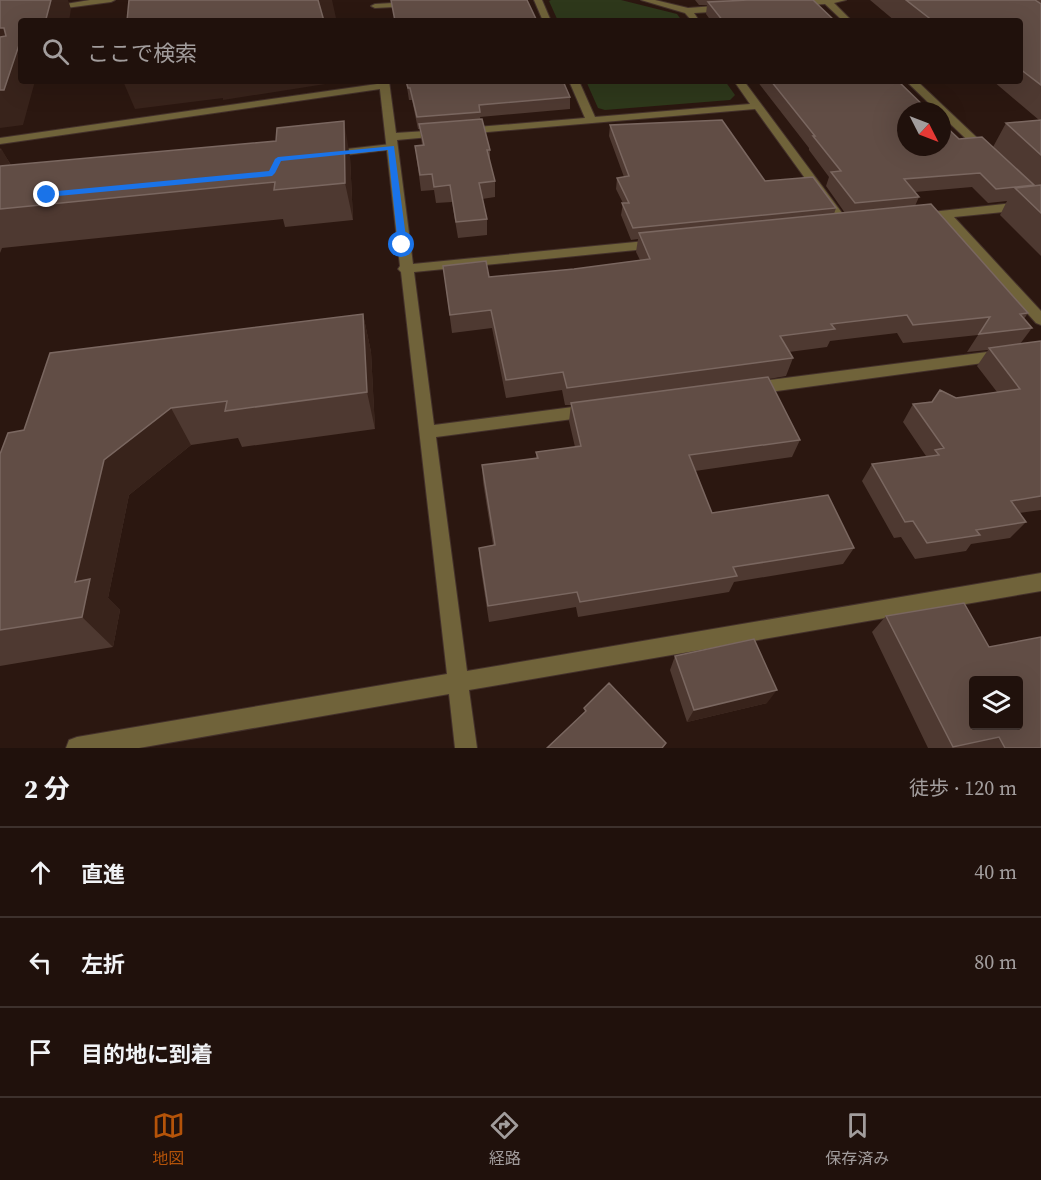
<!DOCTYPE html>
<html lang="ja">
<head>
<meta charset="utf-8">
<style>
  body { margin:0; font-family:"Source Serif 4","Noto Sans JP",serif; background:#2d1f1a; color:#f1f3f6 }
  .controls { position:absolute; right:18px; bottom:18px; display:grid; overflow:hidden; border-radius:6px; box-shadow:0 6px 24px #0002 }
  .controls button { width:54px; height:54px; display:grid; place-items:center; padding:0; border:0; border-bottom:2px solid #3d312d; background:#20110c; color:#f1f3f6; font:30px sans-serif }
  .compass { position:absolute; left:897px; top:102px; width:54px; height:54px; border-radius:50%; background:#20110c; box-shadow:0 6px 24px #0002; rotate:132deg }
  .stop { position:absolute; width:18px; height:18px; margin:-14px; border:4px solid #1a73e8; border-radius:50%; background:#fff }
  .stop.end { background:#1a73e8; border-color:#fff; box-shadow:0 2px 6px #0008 }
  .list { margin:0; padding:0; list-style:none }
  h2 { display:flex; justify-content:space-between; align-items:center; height:78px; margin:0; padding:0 24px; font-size:26px }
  h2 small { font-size:20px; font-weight:400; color:#a29d9d }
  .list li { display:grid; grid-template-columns:39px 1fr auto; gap:18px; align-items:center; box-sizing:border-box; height:90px; padding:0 24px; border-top:2px solid #3d312d }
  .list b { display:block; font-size:22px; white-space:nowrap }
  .list em { font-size:20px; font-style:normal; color:#a29d9d }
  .icon { flex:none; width:33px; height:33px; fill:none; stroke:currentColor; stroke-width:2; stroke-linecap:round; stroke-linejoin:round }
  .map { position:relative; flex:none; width:1041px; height:748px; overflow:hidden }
  .search { position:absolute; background:#20110c; box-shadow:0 6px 24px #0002; left:18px; right:18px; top:18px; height:66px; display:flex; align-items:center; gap:15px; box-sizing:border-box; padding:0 21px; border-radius:6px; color:#a29d9d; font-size:22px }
  .sheet { height:348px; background:#20110c }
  nav { display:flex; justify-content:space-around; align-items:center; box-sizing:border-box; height:84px; border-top:2px solid #3d312d; background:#20110c; font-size:16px; color:#a29d9d }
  nav a { display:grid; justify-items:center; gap:3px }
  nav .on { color:#b45309 }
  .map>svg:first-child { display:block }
  .green { fill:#2e381b }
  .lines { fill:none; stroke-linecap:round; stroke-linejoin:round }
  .service-casing { stroke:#44312b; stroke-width:2 }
  .minor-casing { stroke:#44312b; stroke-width:2 }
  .service { fill:#70633a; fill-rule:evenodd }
  .minor { fill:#70633a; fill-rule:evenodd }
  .wall { fill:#4e3931 }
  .shaded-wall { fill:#38231b }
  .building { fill:#614d45; stroke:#7a6760; stroke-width:1.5; fill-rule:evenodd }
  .route { fill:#1a73e8 }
</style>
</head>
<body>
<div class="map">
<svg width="1041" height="748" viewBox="0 0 1041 748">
  <rect width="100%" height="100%" fill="#2b1710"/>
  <!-- green -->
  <path class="green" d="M551,0H621L677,14L682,21H558L549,1Z
    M586,81H725L735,95L730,100L605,110L598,108Z"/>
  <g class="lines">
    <!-- service casing -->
    <g class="service-casing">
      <path id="service" d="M90,0H115L111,2L51,10L47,7Z
        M384,83L387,84V88L0,144V138Z
        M391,144L396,147L395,149L329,157L323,154L329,151Z"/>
    </g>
    <!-- minor casing -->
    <g class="minor-casing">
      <path id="minor" d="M534,0H542L551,21H543Z
        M641,0H655L688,8L727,5L731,8L727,11L694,13L698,19L692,21L685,13Z
        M814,0H846L834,3L852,21H843L825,4L796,6L792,4Z
        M410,2L414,4L413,6L375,8L371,6L375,4Z
        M379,81H389L396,133L441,130L446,133L441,136L397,140L413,264L656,240L662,244L656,248L414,272L434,425L588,405L594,407L596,411L594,415L588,417L436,437L467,671L1041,573V591L469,690L477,748H455L449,694L139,748H66L69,740L77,737L447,674L401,272L398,269L400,266Z
        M569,81H579L595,117L750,104L734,81H744L851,225L849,228H841L755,109L465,134L460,131L465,128L585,118Z
        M906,81H917L990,150V154H982L942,116V111H937Z
        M1041,200V208L954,217L1041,311V325L1036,323L942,218L922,221L916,217L922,213Z
        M1041,345V355L754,394L749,392L746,388L749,384L754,382Z"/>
    </g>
    <!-- service -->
    <use href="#service" class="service"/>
    <!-- minor -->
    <use href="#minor" class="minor"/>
  </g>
  <!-- wall -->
  <path class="wall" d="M695,0H743L835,21H711L706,14L707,5H699Z
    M870,0H1041V256L1000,215L1007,201L988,203L972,187L915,192L919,197L915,206L1028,313L1024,319L1032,328L1020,344L1041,341V510L1019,513L1026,522L1010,538L971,544L966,551L915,559L901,537L894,538L862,481L872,464L926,456L903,422L913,404L997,392L977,366L988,350L967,352L978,335L903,343L897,333L830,341L827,347L789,352L793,358L786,376L769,379L800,440L792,457L695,471L712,513L854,548L843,564L734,582L729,592L578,617L576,607L489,622L480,564L479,548L493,545L483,482L482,465L536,458V452L575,447L569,421L571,405H565L562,390L506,398L492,328L452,333L443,266L489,277L574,269L640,260L636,252L638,239L631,240L621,215L623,203L616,189L617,178L624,177L609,136L610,125L765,181L836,208L834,214L845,213L826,186L829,177L809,150V148L757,81H898L959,139L993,147L1006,123L1039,120L993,81H1020V21H895Z
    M406,81H563L570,97V109L480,117L490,150V164L495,181V197L482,199L487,219V235L458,238L452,202L436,203L434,190L421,191L415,146L422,145L420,129H418L412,100H409Z
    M0,148L11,165L350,157L353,220L285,227L283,219L2,248L0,253Z
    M363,314L371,352L375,429L242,447L238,438L191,445L129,495L108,598L120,610L113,647L0,666V454L24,430Z
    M886,616L989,647L1041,748H928L872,632Z
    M675,656L767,703L687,722L670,670Z"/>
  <!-- shaded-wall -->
  <path class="shaded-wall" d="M0,0H70H68L71,9L69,21H30Z
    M318,0H332L336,18L321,20Z
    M0,28H4L21,39V81H35L23,125L0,128Z
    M123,81H338V82L223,100V98L135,109Z
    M344,121L350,157L353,220L345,183Z
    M1,148L22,185L0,170V151Z
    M363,314L371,352L375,429L367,392Z
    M171,408L191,445L129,495L108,598L120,610L113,647L82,617L75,582L104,460Z
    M777,690L767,703L687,722L694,710Z"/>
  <!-- building -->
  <path class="building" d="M0,0H51L46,19L21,21V39L4,90H0V37L6,36L4,28H0Z
    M129,0H318L324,21H127Z
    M391,0H527L537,21H395Z
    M748,0H813L835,21H723L708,2Z
    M906,0H1035L1041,4V85L1020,69V21H933Z
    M406,81H563L570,97L479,105L480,112L417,117L410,88H408Z
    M771,81H898L929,111H906V147H942V123L959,139L982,137L1034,185L996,189L980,173L904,179L919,197L855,203L831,172L841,171L813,136H815Z
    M482,119L490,150H487L495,181L479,183L487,219L456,222L450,185L434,187L432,174L420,175L415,146L424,145L419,124Z
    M722,120L765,181L813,177L836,208L633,228L622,203H629L617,178L629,176L610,125Z
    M1041,120V155L1006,123Z
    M344,121L345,183L274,190L275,182L0,209V166L276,141L277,128Z
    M1041,185V213L1015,188Z
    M931,204L1028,313L1020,314L1032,328L979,334L990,317L913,325L907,315L831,324L835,329L780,336L793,358L567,388L563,372L506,380L491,310L450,315L443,266L486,261L489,277L574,269L650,259L639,233Z
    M363,314L367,392L225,411L227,401L171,408L104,460L75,582L90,579L82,617L0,630V454L8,433L24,430L50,353Z
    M1041,341V496L1011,501L1026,522L976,530L980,535L927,543L913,521L905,522L872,464L939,455L935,450L944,448L913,404L932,402L940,390L956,398L1020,389L989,348Z
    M768,377L800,440L689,455L712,513L828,495L854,548L733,567L737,576L580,602L577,592L488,606L479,548L495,545L482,465L538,458L536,452L581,446L571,403Z
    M964,603L989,647L1041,637V748H1005L999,737L953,747L886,616ZM974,681H1018V726H974Z
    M754,639L777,690L694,710L675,656Z
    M609,683L666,743L662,748H547L586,711L584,708Z"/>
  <!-- route -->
  <path class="route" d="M394,146L407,245L402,247L398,245L388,150L281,161L275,173L272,176L47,197L43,195L47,192L269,171L275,159L278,157Z"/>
</svg>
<div class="controls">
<button><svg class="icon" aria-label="layers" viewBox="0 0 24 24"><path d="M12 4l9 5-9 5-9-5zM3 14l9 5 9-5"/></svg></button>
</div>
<svg class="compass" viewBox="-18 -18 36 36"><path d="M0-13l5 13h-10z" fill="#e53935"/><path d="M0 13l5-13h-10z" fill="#a29d9d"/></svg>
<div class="stop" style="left:402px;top:245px"></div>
<div class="stop end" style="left:47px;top:195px"></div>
<div class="search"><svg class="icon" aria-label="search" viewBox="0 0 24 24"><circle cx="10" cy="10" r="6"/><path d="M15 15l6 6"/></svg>ここで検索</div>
</div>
<section class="sheet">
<h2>2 分<small>徒歩 · 120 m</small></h2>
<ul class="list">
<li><svg class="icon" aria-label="ahead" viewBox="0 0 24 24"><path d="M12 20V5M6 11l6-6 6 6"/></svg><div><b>直進</b></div><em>40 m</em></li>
<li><svg class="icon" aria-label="left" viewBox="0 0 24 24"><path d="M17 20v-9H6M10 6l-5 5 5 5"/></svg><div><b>左折</b></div><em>80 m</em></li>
<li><svg class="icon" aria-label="arrive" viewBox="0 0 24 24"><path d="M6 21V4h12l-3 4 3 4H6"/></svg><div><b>目的地に到着</b></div></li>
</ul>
</section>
<nav>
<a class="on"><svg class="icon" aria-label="map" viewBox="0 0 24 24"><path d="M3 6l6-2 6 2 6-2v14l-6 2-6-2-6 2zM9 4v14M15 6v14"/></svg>地図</a>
<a><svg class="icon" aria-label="directions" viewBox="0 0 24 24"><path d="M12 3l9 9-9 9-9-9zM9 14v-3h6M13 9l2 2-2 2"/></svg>経路</a>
<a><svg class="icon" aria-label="saved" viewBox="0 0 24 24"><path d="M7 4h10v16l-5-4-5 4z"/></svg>保存済み</a>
</nav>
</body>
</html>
